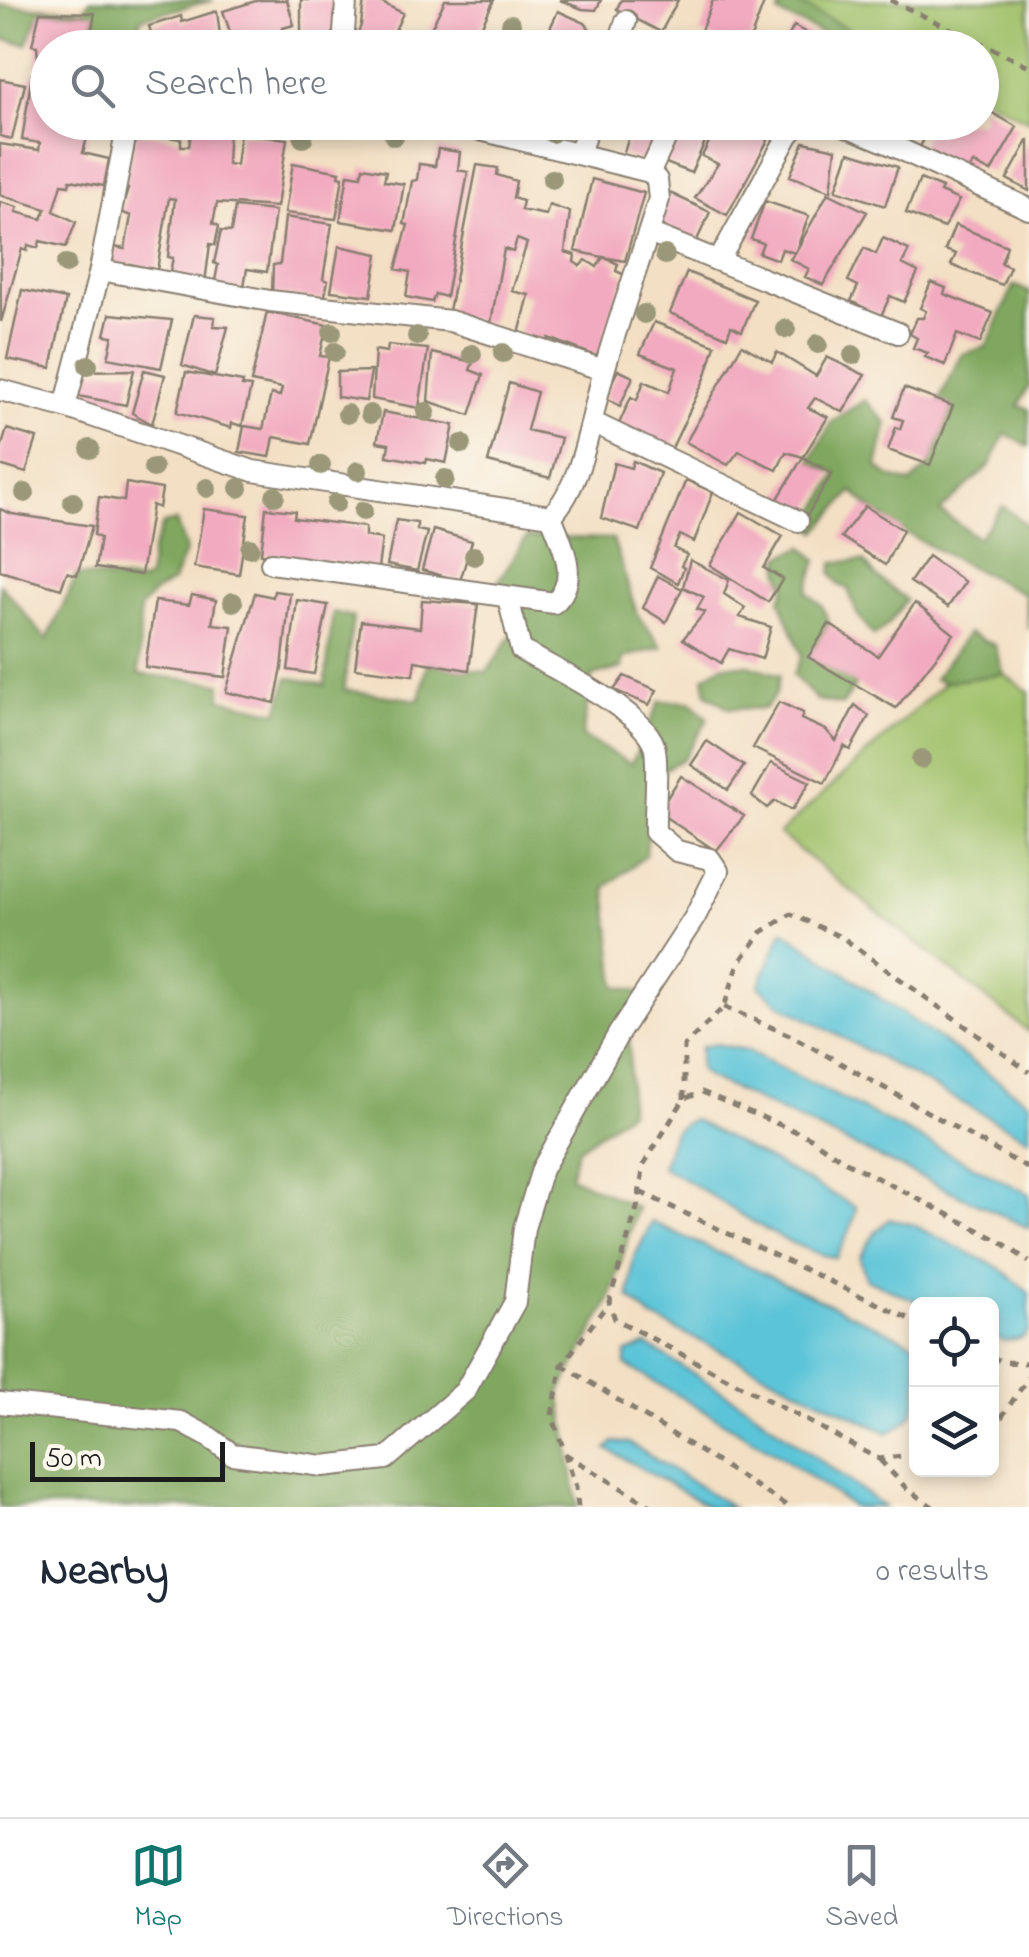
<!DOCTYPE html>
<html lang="en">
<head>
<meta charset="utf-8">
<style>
  body { margin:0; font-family:"Indie Flower",sans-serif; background:#f2f2f3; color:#1f2937 }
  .controls { position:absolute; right:30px; bottom:30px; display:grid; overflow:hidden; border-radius:15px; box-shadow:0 5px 15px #0003 }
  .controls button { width:90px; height:90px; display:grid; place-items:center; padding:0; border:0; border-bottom:2px solid #e0e1e3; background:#fff; color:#1f2937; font:50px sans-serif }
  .scale { position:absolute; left:30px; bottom:25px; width:195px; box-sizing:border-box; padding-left:10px; border:5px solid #1c1c1c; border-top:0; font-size:28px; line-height:35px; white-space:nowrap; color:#1c1c1c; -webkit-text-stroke:8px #fbf7ec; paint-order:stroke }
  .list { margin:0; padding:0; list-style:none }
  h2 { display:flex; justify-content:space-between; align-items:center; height:130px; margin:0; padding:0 40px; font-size:42px }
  h2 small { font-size:32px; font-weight:400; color:#747a83 }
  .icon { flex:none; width:55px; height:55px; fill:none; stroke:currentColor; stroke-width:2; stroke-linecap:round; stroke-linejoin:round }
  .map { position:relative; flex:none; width:1029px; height:1507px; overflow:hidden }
  .search { position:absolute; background:#fff; box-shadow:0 5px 15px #0003; left:30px; right:30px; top:30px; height:110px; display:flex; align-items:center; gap:25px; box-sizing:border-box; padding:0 35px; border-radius:55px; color:#747a83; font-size:38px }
  .sheet { height:310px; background:#fff }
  nav { display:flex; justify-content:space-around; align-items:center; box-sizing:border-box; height:140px; border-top:2px solid #e0e1e3; background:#fff; font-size:28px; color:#747a83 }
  nav a { display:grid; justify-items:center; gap:5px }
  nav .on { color:#0f766e }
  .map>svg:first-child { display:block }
  .green { fill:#a0c16b; stroke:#5e6e44; stroke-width:2.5 }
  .forest { fill:#80a75f; stroke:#4e623e; stroke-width:2.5 }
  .water { fill:#5cc4d8; stroke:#3c707a; stroke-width:2.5 }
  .building { fill:#f2aac0 }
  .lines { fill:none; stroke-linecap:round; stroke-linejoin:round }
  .street-casing { stroke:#887e70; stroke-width:24 }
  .path { stroke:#887e70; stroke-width:5; stroke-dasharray:8 8; stroke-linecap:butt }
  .street { stroke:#fff; stroke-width:20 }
  .tree { fill:#9a9879 }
</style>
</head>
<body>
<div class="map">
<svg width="1029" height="1507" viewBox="0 0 1029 1507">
  <rect width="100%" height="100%" fill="#fbf7ec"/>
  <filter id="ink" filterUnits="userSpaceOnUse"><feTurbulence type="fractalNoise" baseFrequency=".01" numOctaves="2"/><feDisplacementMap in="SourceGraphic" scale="20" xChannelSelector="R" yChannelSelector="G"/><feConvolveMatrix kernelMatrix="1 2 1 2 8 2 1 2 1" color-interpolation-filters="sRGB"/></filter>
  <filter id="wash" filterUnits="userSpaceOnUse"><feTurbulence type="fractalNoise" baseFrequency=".0048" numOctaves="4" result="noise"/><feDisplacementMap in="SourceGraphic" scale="40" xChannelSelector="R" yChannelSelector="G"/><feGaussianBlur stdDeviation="2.25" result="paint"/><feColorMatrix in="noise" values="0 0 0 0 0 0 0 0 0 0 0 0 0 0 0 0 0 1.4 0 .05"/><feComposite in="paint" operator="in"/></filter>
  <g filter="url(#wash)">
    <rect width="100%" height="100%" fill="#f3dfc3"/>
    <!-- green -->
    <path class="green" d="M791,0H1029V121L982,97V48L884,47Z
      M1004,674L1029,692V1032L779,834L945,682Z"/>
    <!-- forest -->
    <path class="forest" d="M90,0H214L141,18L134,45L95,38L94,13L40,12L27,44L0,39V5L85,10Z
      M781,0H791L884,47H852L779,14Z
      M1014,285L1029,292V386L1019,406L1029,409V446L1005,434L990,465L940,511L978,538L1003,506L1029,527L1028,630L1024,594C977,569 884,530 853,491L817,532L809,525L837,473L810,462L832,421L865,400L887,423L877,467L891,477L911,483L930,465L952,406L939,401L962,354L986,347Z
      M176,521L186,550L173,581L154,593L140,608L139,674L221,683V699L278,712L288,677L325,685L333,612L353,617L344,690L420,700L427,664L487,672L524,617L497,583L527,537L613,539L637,614L662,647L623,658L622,668L592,676L582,736L631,764L660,701L691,702L708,719L684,758L653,776L646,855L606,887L616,986L643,993L630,1019L629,1111L578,1149L570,1176L637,1208L609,1302L560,1392L578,1507H0V584L47,640L77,575L142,582L148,577L152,551L163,524Z
      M804,547L817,560L807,592L823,607L829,624L809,657L856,683L843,705L817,700L793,675L802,656L780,600L786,588L780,571L781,556Z
      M864,561L876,576L906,600L888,625L874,636L857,614L848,589L839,585L831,573L834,562Z
      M968,633L995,645L1004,674L945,682L934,679Z
      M723,665H749L780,675L776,694L764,709L729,708L707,694L704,677Z"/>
    <!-- water -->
    <path class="water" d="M783,930L1029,1102V1139L780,1004L759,986Z
      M716,1044L746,1050L1029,1194V1228L707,1077L699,1069L701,1047Z
      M692,1119L856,1207C854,1227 845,1239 836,1258C771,1244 720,1196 662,1167L674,1131Z
      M890,1219L911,1224L1000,1268L1029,1293V1330L1022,1338L1005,1341L992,1336V1304H923L866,1279L860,1258L875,1232Z
      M652,1222L916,1344C917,1383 929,1415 888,1433L651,1317L629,1297L633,1260Z
      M647,1345L748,1407L884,1507H853L776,1453L626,1365V1353Z
      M614,1442L629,1443L732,1507H709L607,1449Z"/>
    <g id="blocks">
      <!-- building -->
      <path class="building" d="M259,0H287L294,25L283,28L284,33L273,35L276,43L245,48L242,39L233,41L223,11Z
        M301,0H339L331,48H301Z
        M364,0H376L403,13L392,37L416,48H353L361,25Z
        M445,0H494L471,48L423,45Z
        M560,0H601L596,10L582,9Z
        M621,0H678L661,32L617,9Z
        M713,0L764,3L747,48H737L700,33Z
        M217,11L221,44L208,48H155L149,26L181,16L182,22Z
        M558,11L585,23L605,48H541Z
        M40,12L95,13L88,48H48V122H91L83,153L109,159L104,186L70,180L69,185L62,184L54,211L76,222L66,247L40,241L38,248L28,245L27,251L22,249L1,322L0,202L18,207L16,212L42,219L46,209L0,195V144L39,150L40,143L22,140L32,74L39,76L37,46L32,45Z
        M794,26L834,48H782Z
        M0,79L25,84L12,139L0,136Z
        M982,107L1017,127L991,172L973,163L968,172L920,147L933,122H982Z
        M193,122L229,125L227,164L236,165L240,133L287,139L277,207L217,203L213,223L219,226L215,245L210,244L205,283L169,276L173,258L168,257L175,199L169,198L157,270L130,264L129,271L109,267L114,247L125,249L131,216L121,212L128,189L124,188L136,132L181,139V146H189Z
        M634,122H665L648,163L623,155Z
        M719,122H733L768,140L727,215L695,198L718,164L702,156Z
        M678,125L708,135L691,173L661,161Z
        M1029,139V191L1007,179Z
        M804,142L836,149L831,191L790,176Z
        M438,149L460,152L458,170L468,172L446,297L435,294L432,302L406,297L410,272L396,269L408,225L404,224L412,181L417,180L419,164L435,166Z
        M849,152L898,167L885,206L836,190Z
        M293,163L340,172L339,176L343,177L336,219L285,213Z
        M477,165L498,168L497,175L516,181L513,198L523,201L521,210L546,215L549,205L570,212L565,252L575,255L574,262L580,266L586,260L597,267L603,257L575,251L592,179L644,193L625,261L603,257L618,264L616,271L625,275L605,332L608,333L601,358L549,338L547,345L519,334L529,295L512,291L527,243L517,239L513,252L504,249L491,323L448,316Z
        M363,167L386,171L384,181L404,184L396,230L340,221L348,174L361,176Z
        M920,179L942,188L940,192L959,200L944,228L906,213Z
        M670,193L710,212L696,242L656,224Z
        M828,193L867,212L823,285L805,277L809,269L790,259L795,253L782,249L778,260L759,253L763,243L751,239L765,201L809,216L795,253Z
        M235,207L275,211L267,272L247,269L243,292L214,286L218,265L214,263L221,231L231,232Z
        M285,217L332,224L323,279L328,281L324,300L272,294L273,265L280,264Z
        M955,225L1007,246L1001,263L1010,267L1002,285L951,265L956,254L945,250Z
        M883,238L909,250L902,264L918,272L904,302L890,296L881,316L851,301L858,286L848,281L864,248L876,254Z
        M339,246L378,254L371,296L331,291Z
        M687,272L755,300L742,331L731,326L727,337L670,313Z
        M931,282L946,288L944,294L993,313L980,343L957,334L945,365L925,357L928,353L913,348L917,338L910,334L917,318H923L926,311L920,308Z
        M22,290L66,299L51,368L7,359Z
        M267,312L327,325L320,356L329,357L310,444L274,437L270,457L239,452L244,426L263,429L271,394L280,396L282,388L251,382Z
        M110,314L172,320L161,368L108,358L113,336L105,335Z
        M194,315L215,317L214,326L228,327L215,376L182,365Z
        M654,322L715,345L705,378L671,450L618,426L631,397L637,400L644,381L669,392L677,368L640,354Z
        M388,345L428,349L419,408L372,399L375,350L387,352Z
        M742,345L772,362L777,352L816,376L827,357L865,375L843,412L815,398L808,408L828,417L803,457L786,452L777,470L739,451L728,465L686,442Z
        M432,353L473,362L470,370L483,375L470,415L428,401Z
        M134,370L126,405L78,396L83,371Z
        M144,370L165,375L152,424L132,413Z
        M618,370L633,377L620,406L604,397Z
        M371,371L366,401L337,397V372Z
        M186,372L243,382L242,386L251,387L242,426L232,423L231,428L177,412Z
        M509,383L537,392L527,430L561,438L550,478L488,462Z
        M904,388L953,406L930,465L888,450L896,427L900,429L903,420L893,417Z
        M383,412L454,425L446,463L427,459L426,463L387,456L389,444L377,442Z
        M7,429L37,438L26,473L0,465V452Z
        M803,457L832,474L805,519L776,502Z
        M633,461L660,473L640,531L601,518L614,463L631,468Z
        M686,480L713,492L694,542L680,535L674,548L687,555L681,566L684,568L678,583L650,568Z
        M126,483L162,489L159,508L152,505L141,575L95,568L100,538L94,535L99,497L124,501Z
        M865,506L903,530L885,565L841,537Z
        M266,508L295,511L294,518L365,527V536L382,539L378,568L261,554Z
        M0,509L12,514L92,526L77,575L67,572L61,589L0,571Z
        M204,509L248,515L239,574L194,567Z
        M741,512L783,536L764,568L783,579L768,602L710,565Z
        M396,520L417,523V530L427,532L417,571L387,565Z
        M433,530L472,541L460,581L422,570Z
        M928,556L965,582L948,607L910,582Z
        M690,560L729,580L724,594L745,608L740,617L771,627L762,659L729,649L721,663L683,639L705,612L697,609L704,597L683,587Z
        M658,576L682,589L666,622L643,608Z
        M274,591L290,593L282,668L275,703L226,692L255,593L273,597Z
        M192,595L216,600L212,624L232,626L225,677L145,667L155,601L189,605Z
        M297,600L328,605L314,674L288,670Z
        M422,600L478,604L469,670L415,661L413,675L355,668L361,621L420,628Z
        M915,603L954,634L896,708L808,657L829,624L878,656Z
        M624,676L657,690L649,705L614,690Z
        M779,702L803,713L801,719L826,730L836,741L855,705L869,716L850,750L844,746L825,783L753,748Z
        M707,741L744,766L728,790L691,765Z
        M771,763L810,782L792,810L775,801L767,808L752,796Z
        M681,776L744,816L716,851L658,812Z"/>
    </g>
  </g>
  <g filter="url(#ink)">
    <use href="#blocks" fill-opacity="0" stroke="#887e70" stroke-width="2.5"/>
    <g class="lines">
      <!-- street casing -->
      <g class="street-casing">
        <path id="street" d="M343,48L346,2
          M617,48L626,21
          M836,122L883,141L1029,209
          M579,153L590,122
          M650,172L673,122
          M649,233L898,333
          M719,260L789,134L801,122
          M100,270L270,301L450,321L604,370
          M0,390L65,407L253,471L551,516C584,483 591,415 604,371C620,313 642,256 659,199L657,180L650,172L448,122
          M65,407L100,270L128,122
          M592,422L798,521
          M271,563L554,603C581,579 562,544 551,516
          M0,1403L181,1422L209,1437L232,1454L323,1466L386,1459L465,1391L515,1302L524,1228L542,1169L619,1033L695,917L718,871L710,859L677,851L655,832C654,812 659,761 654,745C642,710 554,669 521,650L508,598"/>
      </g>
      <!-- path -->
      <path class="path" d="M890,0L1029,66
        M724,1007L792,1036L1029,1169
        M684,1099V1046L724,1007L739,963L762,932L791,914L843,938L1029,1072
        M640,1192L916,1322
        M992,1357L1003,1362L1029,1363
        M562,1365L789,1507
        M992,1431L1029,1377
        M565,1454L653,1507
        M916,1454L879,1459L615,1319L609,1302L637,1208L644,1164L684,1099L702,1092L809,1137L846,1162L1000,1241L1029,1262
        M880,1460L907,1489L933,1507
        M578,1507L576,1487L552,1415L562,1365L609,1302"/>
      <!-- street -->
      <use href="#street" class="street"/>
    </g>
    <!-- trees -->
    <g class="tree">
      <circle cx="511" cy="24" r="10"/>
      <circle cx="552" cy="133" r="10"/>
      <circle cx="394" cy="136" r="10"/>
      <circle cx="303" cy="138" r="10"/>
      <circle cx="552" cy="179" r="10"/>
      <circle cx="665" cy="255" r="10"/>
      <circle cx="66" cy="264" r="10"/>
      <circle cx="644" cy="314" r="10"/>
      <circle cx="786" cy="329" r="10"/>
      <circle cx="332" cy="332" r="10"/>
      <circle cx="417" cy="336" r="10"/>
      <circle cx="818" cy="344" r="10"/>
      <circle cx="335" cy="352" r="10"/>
      <circle cx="503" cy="353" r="10"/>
      <circle cx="472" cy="354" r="10"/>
      <circle cx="853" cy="355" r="10"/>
      <circle cx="88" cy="365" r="10"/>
      <circle cx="426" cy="412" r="10"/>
      <circle cx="347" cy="414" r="10"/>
      <circle cx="370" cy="414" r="10"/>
      <circle cx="462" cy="444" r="10"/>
      <circle cx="90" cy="449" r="10"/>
      <circle cx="321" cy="465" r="10"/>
      <circle cx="153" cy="468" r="10"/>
      <circle cx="358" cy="471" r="10"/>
      <circle cx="445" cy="479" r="10"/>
      <circle cx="207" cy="488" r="10"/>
      <circle cx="239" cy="488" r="10"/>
      <circle cx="25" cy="493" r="10"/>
      <circle cx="275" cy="496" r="10"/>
      <circle cx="73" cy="502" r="10"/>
      <circle cx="336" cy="503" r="10"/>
      <circle cx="363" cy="511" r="10"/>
      <circle cx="250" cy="548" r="10"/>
      <circle cx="474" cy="556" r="10"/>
      <circle cx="233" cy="602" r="10"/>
      <circle cx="921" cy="759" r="10"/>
    </g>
  </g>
</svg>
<div class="controls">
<button><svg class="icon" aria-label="locate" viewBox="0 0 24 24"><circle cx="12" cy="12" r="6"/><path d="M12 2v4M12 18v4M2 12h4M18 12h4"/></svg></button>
<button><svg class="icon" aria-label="layers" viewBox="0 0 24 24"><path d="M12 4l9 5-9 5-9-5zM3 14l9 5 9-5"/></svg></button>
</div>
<div class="scale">50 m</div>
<div class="search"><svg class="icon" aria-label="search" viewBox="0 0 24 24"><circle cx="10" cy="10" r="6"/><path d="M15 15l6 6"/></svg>Search here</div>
</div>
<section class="sheet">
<h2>Nearby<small>0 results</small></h2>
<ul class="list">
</ul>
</section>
<nav>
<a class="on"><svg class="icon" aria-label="map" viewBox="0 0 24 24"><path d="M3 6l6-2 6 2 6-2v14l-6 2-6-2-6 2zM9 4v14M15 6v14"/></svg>Map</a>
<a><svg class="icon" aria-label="directions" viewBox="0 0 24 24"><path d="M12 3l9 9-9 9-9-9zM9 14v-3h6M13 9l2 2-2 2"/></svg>Directions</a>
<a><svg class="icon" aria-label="saved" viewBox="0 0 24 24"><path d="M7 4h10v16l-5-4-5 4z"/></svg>Saved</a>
</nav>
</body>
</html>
